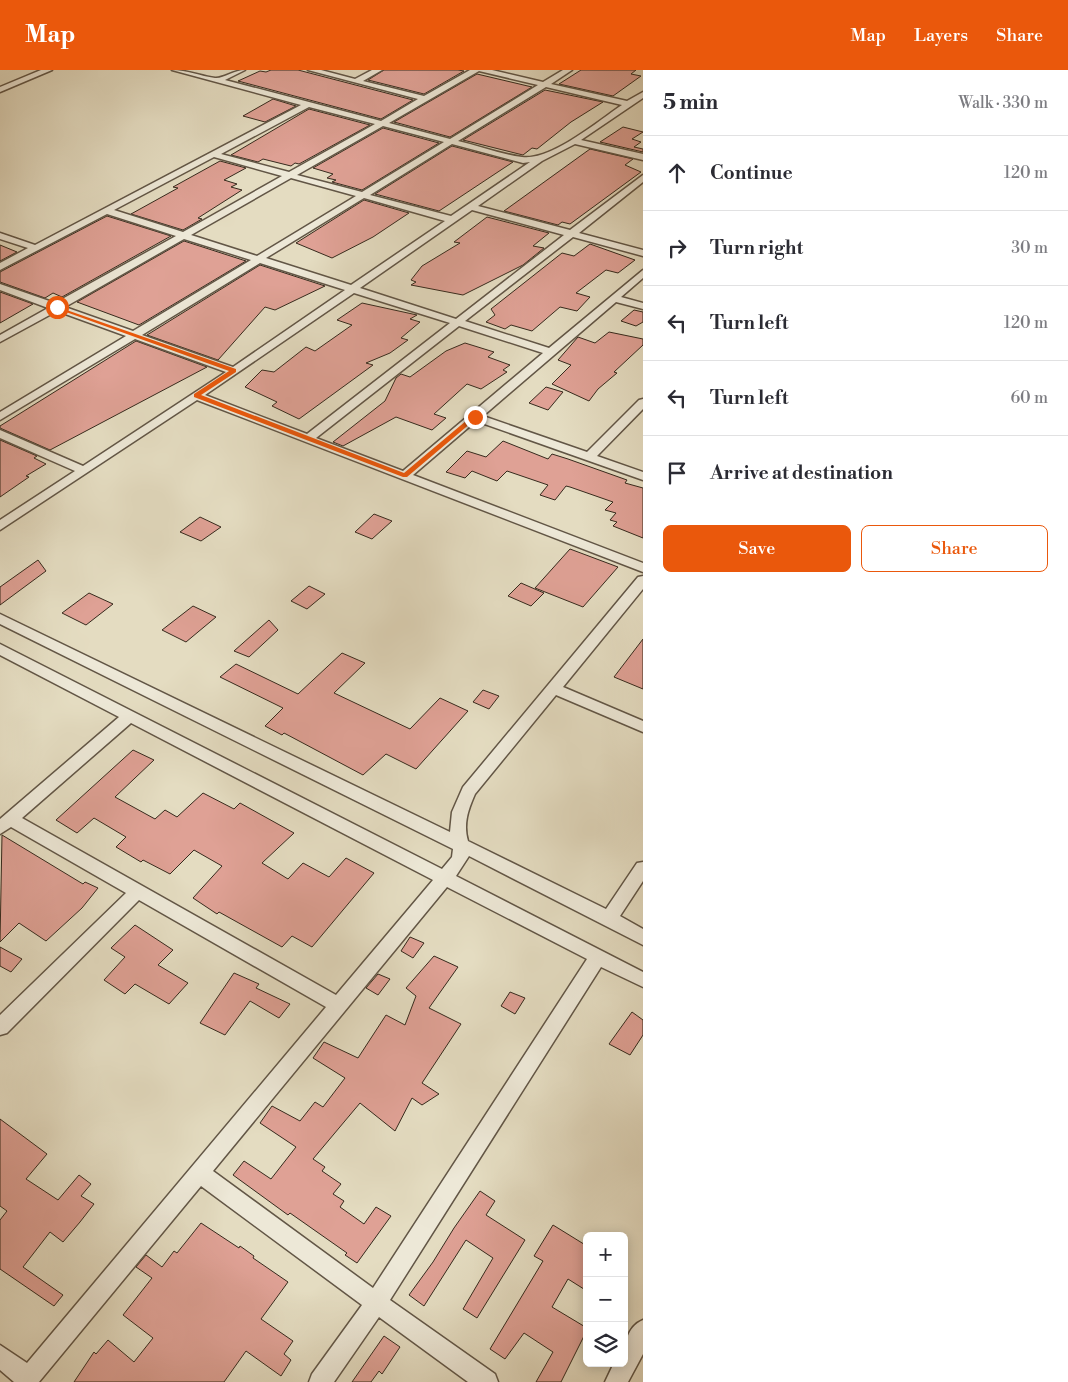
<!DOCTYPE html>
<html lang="en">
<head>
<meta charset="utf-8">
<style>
  body { margin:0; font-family:"Libre Bodoni",serif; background:#f2f2f3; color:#2b2b33 }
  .controls { position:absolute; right:15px; bottom:15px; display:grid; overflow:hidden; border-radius:8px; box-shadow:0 2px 12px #0003 }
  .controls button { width:45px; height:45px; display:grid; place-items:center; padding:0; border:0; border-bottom:1px solid #e1e1e2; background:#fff; color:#2b2b33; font:25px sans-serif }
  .stop { position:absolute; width:15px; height:15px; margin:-11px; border:4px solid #ea580c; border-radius:50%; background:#fff }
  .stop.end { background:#ea580c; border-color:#fff; box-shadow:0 1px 5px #0008 }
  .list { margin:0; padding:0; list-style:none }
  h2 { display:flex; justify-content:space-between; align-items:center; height:65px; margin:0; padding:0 20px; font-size:21px }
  h2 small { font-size:16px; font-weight:400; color:#7c7c81 }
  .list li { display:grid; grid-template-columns:32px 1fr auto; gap:15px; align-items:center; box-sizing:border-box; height:75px; padding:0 20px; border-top:1px solid #e1e1e2 }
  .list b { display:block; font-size:19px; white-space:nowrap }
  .list em { font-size:16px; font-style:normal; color:#7c7c81 }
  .actions { display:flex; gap:10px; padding:15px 20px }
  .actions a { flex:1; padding:11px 0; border:1px solid #ea580c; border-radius:8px; text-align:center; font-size:18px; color:#ea580c }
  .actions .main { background:#ea580c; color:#fff }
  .icon { flex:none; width:28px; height:28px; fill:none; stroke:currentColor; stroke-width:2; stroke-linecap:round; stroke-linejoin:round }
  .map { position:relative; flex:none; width:643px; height:1312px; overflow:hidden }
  header { display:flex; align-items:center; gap:30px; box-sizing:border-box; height:70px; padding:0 25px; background:#ea580c; color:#fff }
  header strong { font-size:24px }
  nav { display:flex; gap:28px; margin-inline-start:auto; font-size:18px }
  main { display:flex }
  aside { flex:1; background:#fff }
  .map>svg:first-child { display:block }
  .building { fill:#dfa195; stroke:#362a1d }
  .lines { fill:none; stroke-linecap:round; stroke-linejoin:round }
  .street-casing { stroke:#625646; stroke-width:3 }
  .street { fill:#ede8d7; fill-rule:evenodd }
  .route { fill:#ea580c }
</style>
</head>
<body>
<header>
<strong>Map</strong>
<nav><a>Map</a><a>Layers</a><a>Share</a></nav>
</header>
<main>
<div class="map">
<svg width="643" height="1312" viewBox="0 0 643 1312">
  <rect width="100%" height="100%" fill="#e4dcc1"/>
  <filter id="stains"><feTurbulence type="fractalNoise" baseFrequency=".004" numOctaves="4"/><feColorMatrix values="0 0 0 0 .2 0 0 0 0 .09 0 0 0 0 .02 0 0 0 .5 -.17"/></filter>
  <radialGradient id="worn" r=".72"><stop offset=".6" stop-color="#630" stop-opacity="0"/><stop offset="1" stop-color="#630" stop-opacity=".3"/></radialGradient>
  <!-- building -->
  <path class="building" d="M271,0H298L413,30L381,49L238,11L260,1L266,2Z
    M384,0H458L464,1L424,24L368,10Z
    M581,0H636L631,4L641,6L613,26L559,14Z
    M477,4L532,17L450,67L394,52Z
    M545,20L603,32L571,52L537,79L532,78L523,85L463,70Z
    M273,29L296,36L265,52L243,46Z
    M309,39L370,55L299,94L295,93L291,96L263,89L258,92L231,85Z
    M623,57L643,62L632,69L641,72L634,77L643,79V82L600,72Z
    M383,58L439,73L362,120L332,112L336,110L327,108L333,104L313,98Z
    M452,76L513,92L439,141L375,124Z
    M590,79L633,89L625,95L641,102L570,154L562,152L558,155L504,141Z
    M220,91L246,98L224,110L237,114L231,117L242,120L198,148L202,149L183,160L131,144L178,118L173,117Z
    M364,130L409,143L373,167L332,188L296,173Z
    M107,146L171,166L62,227L53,223L45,228L0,212V202Z
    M487,147L549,163L533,176L544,178L523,195L463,225L411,215L416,212L411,210L422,196L460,173L454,172Z
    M184,171L246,191L139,255L77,232Z
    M590,174L635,190L618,203L606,200L576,223L590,227L577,241L560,237L532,261L511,255L505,259L486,252L495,245L491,239L562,183L574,186Z
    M0,175L17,182L0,191Z
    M260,195L325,216L275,240L265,237L218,290L147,265Z
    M0,222L33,234L0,253Z
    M362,233L417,245L410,249L420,252L401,268L408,270L390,283L366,293L373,295L299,349L272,336L277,332L245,317L262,300L274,302L306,277L315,281L352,255L337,250Z
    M634,240L643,242V252L636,256L621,251Z
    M609,262L643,269V275L614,302L617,303L598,319L589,331L552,314L571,295L558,290L578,267L595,273Z
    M136,271L207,297L50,380L0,358V356Z
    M465,273L494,282L488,287L510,295L503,300L507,302L481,319L467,314L434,344L446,348L432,360L396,347L343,376L333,372L385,331L396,308L401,304L410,307L446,281Z
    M546,317L563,322L548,340L529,333Z
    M0,370L37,386L34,388L46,394L26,406L29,407L0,427Z
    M503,371L548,389L552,384L568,389L627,410L625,413L643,418V468L613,456L617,452L610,450L616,443L605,440L613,432L570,417L566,416L555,430L540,425L548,415L507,401L497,411L472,401L465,408L446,402L467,381L486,387Z
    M374,444L392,451L372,469L355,462Z
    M200,447L221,457L201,471L180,462Z
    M570,479L618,497L583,537L535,518Z
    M38,490L46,501L0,535V517Z
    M521,513L544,523L531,536L508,526Z
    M309,516L325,524L307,539L291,531Z
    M89,523L113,534L86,555L62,543Z
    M193,536L216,547L186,572L162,560Z
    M269,550L278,560L249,587L234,581Z
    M643,569V619L614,607Z
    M342,583L365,593L334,623L410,659L440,628L468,641L416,699L386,684L363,705L284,663L282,665L265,656L283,638L220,607L236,594L298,624Z
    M483,620L499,626L489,639L473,632Z
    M133,680L154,690L115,727L155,749L165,740L177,747L203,723L234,739L240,733L294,763L262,793L288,809L303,793L329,807L346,788L374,803L312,877L292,866L282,877L219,842L217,844L193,828L222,796L194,780L170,804L143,790L141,792L116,777L126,767L94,748L77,763L56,750Z
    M2,765L83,814L85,812L98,818L82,838L46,871L19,853L0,872Z
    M135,855L173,880L158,895L188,913L169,934L135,914L125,924L104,910L125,887L111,878Z
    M410,867L424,873L413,888L401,881Z
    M0,877L22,889L11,902L0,896Z
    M434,886L458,897L429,938L461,954L422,1013L439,1024L422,1035L412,1028L395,1061L360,1033L313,1089L325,1097L322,1101L341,1114L333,1124L344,1131L340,1137L364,1154L376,1137L391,1146L357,1193L345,1185L347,1183L290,1143L288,1145L233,1105L244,1091L271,1109L296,1077L260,1053L272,1036L300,1051L315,1032L323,1037L345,1008L313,988L324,972L358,988L386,945L405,955L416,926L406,918Z
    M234,903L259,914L256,918L290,934L279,948L250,931L225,965L200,953Z
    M378,904L390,909L378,925L366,918Z
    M510,922L525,928L515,944L501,936Z
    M632,942L643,950V965L630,985L609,974Z
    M0,1049L47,1084L26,1109L58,1130L79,1105L91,1114L81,1126L94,1134L80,1152L63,1172L50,1162L23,1197L63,1225L54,1236L0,1199V1150L7,1141L0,1136Z
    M480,1121L495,1131L486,1145L525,1170L477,1248L463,1239L493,1188L466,1170L424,1236L409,1225L433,1192L454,1158Z
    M201,1153L239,1178L240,1176L254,1186L253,1188L288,1212L261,1249L293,1271L284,1284L291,1290L281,1306L246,1281L224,1312H74L94,1282L96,1284L108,1270L134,1292L153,1268L123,1245L152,1208L136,1197L146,1185L162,1197L174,1181L177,1183Z
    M553,1155L587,1176V1221L568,1209L552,1237L587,1258V1260L561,1312H536L553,1282L524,1263L505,1289L490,1279L543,1191L534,1186Z
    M384,1266L400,1277L382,1304L379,1301L371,1312H352Z"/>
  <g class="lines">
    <!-- street casing -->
    <g class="street-casing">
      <path id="street" d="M41,0H52L0,22V17Z
        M172,0C187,0 200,6 215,8C223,9 234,0 245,0L225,10L381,51L418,29L308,0H321L355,9L372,0H382L363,11L424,26L470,0H492L543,12L563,0H572L551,14L627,31L643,22V28L581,70L643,84V90L575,74L542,91L478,136L570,160L643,105V112L579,163L643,180V186L573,167L465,251L549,278L643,200V208L621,227L643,233V239L616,232L483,346L587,382L639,330L643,329V339L597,386L643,402V410L476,351L413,405L643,493V502L197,330L0,460V450L75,401L0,368V360L83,396L226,302L135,269L0,350V342L126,266L57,241L0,272V265L48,238L0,220V214L55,233L176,166L107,144L0,200V193L28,178L0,169V163L35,175L301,35ZM479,1L538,15L450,69L389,53ZM546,17L622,35C598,51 551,91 522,87C500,84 479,76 458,71ZM309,37L375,54L289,102L221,84ZM383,56L444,72L362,122L297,105ZM452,74L523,93L530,92L451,146L370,125ZM214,87L282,106L183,162L114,140ZM291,108L356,126L257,186L191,165ZM364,128L445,151L351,215L266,188ZM472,140L564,165L456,249L360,218ZM184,169L251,190L133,261L65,237ZM260,193L345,220L233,297L142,265ZM354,223L450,253L307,364L205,325ZM459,256L543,283L403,401L316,368Z
        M643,506V519L563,617L643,651V662L556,625L475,724C468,740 463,754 468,771L606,839L637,793L643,792V811L620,846L643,859V875L469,786L456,806L643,902V917L601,897L390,1230L495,1304L498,1312H468L379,1247L334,1312H309L312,1304L362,1235L201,1116L39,1312H14L0,1300V1275L27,1293L326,937L139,830L7,963L0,965V945L126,823L11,757L0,764V749L119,647L0,585V574L442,799L452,787L453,779L0,554V544L450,762L452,742L463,717L638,507ZM131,653L433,810L336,925L22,748ZM447,817L587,889L373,1218L213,1101Z
        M643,1250V1284L628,1312H605L614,1293H624C624,1277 626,1257 643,1250Z"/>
    </g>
    <!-- street -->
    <use href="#street" class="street"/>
  </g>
  <!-- route -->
  <path class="route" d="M55,236L236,299V302L201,325L404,403L473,345L478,347L407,407H403L194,327V324L229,301L55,238Z"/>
  <rect width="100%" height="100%" filter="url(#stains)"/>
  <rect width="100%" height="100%" fill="url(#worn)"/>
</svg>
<div class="controls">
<button>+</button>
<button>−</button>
<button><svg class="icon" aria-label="layers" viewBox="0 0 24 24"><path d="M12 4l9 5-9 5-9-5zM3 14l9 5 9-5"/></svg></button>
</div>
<div class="stop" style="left:57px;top:237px"></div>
<div class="stop end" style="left:475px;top:347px"></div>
</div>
<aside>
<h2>5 min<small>Walk · 330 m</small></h2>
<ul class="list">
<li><svg class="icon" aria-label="ahead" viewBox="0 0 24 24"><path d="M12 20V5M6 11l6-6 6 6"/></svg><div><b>Continue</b></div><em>120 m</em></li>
<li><svg class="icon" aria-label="right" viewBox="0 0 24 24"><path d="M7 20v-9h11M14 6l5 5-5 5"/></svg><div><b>Turn right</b></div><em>30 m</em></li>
<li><svg class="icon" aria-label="left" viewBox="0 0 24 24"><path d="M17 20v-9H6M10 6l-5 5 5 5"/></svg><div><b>Turn left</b></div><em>120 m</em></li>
<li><svg class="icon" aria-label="left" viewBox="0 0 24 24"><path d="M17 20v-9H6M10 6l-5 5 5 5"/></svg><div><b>Turn left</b></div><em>60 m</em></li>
<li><svg class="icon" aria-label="arrive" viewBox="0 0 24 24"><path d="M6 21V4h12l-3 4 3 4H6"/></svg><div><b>Arrive at destination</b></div></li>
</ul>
<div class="actions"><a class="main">Save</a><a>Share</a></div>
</aside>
</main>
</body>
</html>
